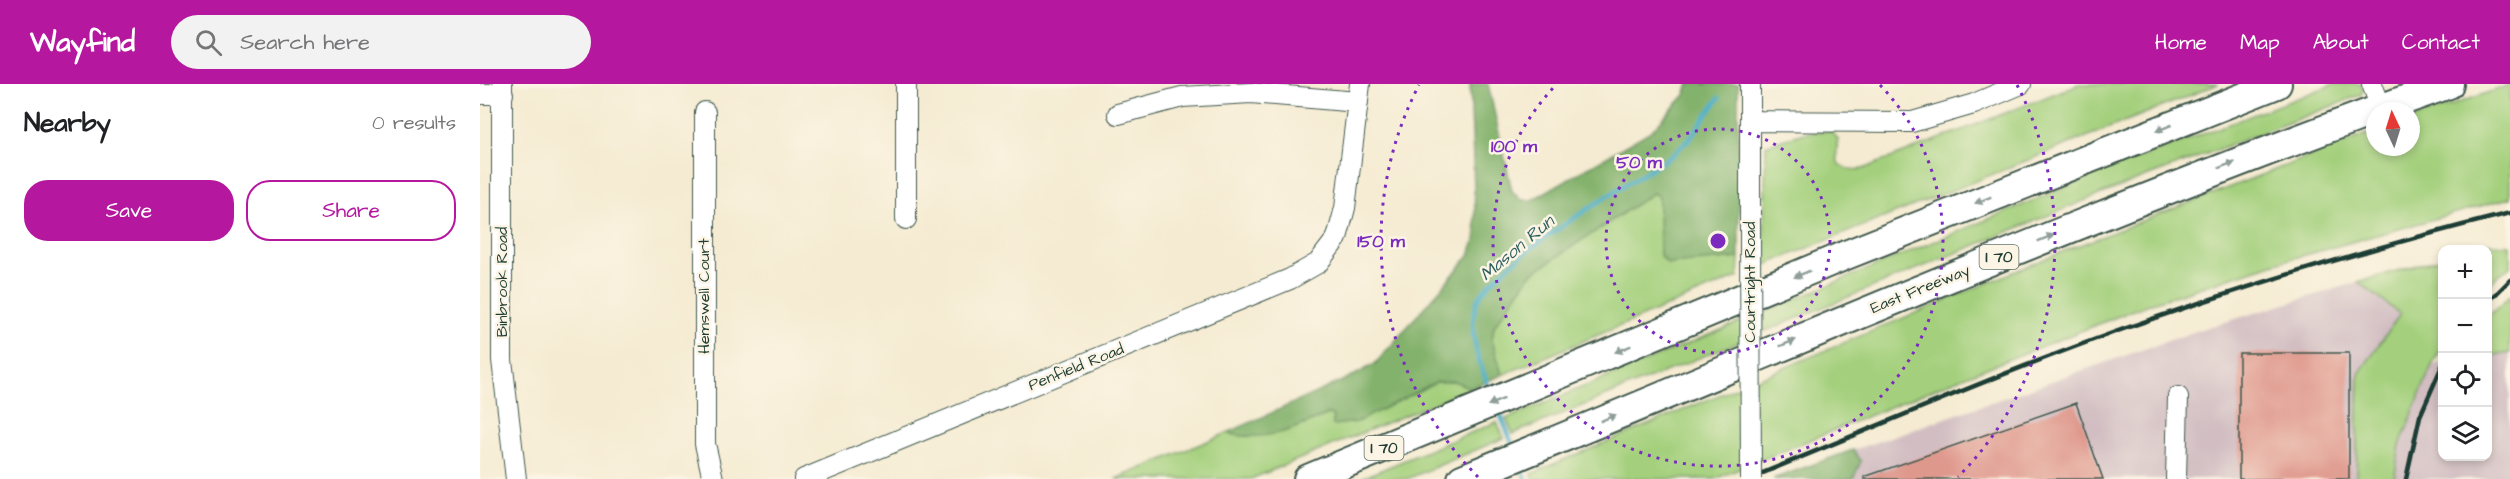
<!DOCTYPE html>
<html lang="en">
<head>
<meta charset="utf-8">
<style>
  body { margin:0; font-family:"Architects Daughter",sans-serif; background:#f2f2f2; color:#202124 }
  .controls { position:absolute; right:18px; bottom:18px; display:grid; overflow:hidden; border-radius:12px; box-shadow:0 3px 9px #0003 }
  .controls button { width:54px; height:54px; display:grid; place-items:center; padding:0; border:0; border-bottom:2px solid #e0e0e0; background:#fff; color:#202124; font:30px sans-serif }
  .compass { position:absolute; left:1886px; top:18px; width:54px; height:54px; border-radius:50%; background:#fff; box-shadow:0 3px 9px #0003; rotate:356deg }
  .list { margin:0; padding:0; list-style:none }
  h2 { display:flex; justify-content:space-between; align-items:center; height:78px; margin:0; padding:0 24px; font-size:26px }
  h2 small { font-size:20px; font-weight:400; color:#757577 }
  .actions { display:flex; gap:12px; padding:18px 24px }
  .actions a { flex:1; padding:14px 0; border:2px solid #b5179e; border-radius:24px; text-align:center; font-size:21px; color:#b5179e }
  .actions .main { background:#b5179e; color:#fff }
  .icon { flex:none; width:33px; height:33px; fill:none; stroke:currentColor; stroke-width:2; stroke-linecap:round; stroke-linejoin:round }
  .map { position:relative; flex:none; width:2030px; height:395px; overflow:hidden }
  header { display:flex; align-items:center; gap:36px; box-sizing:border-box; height:84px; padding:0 30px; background:#b5179e; color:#fff }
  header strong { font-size:28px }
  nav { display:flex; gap:33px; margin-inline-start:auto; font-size:21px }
  .search { width:420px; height:54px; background:#f2f2f2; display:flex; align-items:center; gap:15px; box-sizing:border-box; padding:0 21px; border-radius:33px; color:#757577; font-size:22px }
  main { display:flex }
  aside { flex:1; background:#fff }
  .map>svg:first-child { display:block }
  .industrial { fill:#d2bec2 }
  .green { fill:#a4d07d; stroke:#628658; stroke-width:1.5 }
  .forest { fill:#83b26c; stroke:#517850; stroke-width:1.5 }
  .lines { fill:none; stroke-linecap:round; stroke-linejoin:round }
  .stream { stroke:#48adc8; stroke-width:4.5 }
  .building { fill:#df988c }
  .minor-casing { stroke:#3f574c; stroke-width:22 }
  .highway-casing { stroke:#3f574c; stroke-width:32 }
  .minor { stroke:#fff; stroke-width:20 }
  .highway { stroke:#fff; stroke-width:28 }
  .rail { stroke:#1f3d34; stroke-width:4.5 }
  .minor-bridge-casing { stroke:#3f574c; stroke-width:22; stroke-linecap:butt }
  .minor-bridge { stroke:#fff; stroke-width:20 }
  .oneway { fill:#8f9e9a }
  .ring { fill:none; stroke:#7b2cbf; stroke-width:3; stroke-dasharray:3 6 }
  .labels { text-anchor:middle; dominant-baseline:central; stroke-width:5; stroke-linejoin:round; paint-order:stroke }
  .shield { fill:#fcf5e5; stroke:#617469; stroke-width:1.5 }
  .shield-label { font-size:15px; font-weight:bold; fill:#1f3d34 }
  .street-label { font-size:16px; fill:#1f3d34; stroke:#fcf5e5 }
  .water-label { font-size:18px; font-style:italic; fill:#2b5f60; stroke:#fcf5e5 }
  .centre { fill:#7b2cbf; stroke:#fcf5e5; stroke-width:3 }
  .ring-label { font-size:18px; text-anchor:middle; font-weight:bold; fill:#7b2cbf; stroke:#fcf5e5; stroke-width:5; stroke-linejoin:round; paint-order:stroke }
</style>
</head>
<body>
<header>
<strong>Wayfind</strong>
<div class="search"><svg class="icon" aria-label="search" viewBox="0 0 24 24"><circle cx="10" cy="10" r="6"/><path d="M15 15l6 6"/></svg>Search here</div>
<nav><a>Home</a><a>Map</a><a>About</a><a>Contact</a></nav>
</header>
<main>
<aside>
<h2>Nearby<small>0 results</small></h2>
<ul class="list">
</ul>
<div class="actions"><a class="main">Save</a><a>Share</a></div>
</aside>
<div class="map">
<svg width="2030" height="395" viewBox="0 0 2030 395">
  <rect width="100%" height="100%" fill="#fcf5e5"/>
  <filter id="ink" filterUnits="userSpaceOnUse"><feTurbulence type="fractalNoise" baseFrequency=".0167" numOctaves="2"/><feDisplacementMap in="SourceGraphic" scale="12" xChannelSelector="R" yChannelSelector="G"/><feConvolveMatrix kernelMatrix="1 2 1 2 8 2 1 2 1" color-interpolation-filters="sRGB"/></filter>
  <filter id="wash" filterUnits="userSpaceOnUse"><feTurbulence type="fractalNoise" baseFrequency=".008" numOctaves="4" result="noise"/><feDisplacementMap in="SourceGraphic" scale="24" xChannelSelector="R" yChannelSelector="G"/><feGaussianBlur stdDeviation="1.35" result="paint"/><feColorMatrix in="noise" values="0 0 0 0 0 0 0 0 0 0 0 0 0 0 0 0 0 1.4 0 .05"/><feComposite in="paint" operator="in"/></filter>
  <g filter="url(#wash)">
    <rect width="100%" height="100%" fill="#f5ebd2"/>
    <!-- industrial -->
    <path class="industrial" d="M1878,198L1920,230L1879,290L1876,395H1373L1381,377L1373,366L1725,244Z
      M2030,269V395H1914L1920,361L1952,281L1962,279V372H2008V273Z"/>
    <!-- green -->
    <path class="green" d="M1599,0H1739L1283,182L1286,61L1324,49L1351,47L1358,55C1354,79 1357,88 1383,85Z
      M1854,0H1881L1883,5L1881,11L1611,114L1033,350L1026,335L1617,90Z
      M2030,1V114L1789,181L1672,219L1466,300L1235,395H1054L1052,390L1069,382L1584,167L1885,51L1895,47V63H1931V35Z
      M1173,109L1179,113L1180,172L1188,180L1259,174L1258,193L1022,291L1012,256L1014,242L1051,190Z
      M2009,160L2030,161V183L2016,193L2008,204V165H1992Z
      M1962,174V264L1952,281L1920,361L1914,395H1876L1879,290L1920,230L1878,198Z
      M2030,212V269L2008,273V232Z
      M974,297L991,304L771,395H636L747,349C780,358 818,344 848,330L853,332V341L876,338L956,298Z
      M1017,338L1024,354L927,395H879Z"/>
    <!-- forest -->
    <path class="forest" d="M990,0H1008L1032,107L1041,116H1052L1171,47L1205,11L1209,0H1258L1259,174L1188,180L1180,172L1179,113L1173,109L1051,190L1014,242L1012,256L1022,291L991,304L974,297L956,298L877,338L853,341V332L848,330C816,345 783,359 747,349L873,292L895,280L989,172L996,154Z
      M1373,366L1381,377L1373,395H1293Z"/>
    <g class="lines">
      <!-- stream -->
      <path class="stream" d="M1011,309C1000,281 987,251 996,220C1007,183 1154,96 1191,72L1209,55L1239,14
        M1018,325L1034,364
        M1040,380L1046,395"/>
    </g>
    <g id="blocks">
      <!-- building -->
      <path class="building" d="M1759,269H1869V395H1759Z
        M1596,319L1623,395H1384V393Z"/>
    </g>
  </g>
  <g filter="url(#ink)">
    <use href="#blocks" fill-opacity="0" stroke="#3f574c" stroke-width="1.5"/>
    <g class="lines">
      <!-- minor casing -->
      <g class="minor-casing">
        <path id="minor" d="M22,0V276L36,395
          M426,0V135
          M1892,0L1901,24
          M0,10H23
          M225,28V360L233,395
          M638,30L702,13L771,9L878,18
          M1270,37L1432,38L1494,20L1541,0
          M1270,146V0
          M324,395L810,195L838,179L857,154L865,124L880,0
          M1696,395L1698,313"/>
      </g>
      <!-- highway casing -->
      <g class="highway-casing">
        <path id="highway" d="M828,395L1366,171L1797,0
          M982,395C1310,261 1635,119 1969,0"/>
      </g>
      <!-- minor -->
      <use href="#minor" class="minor"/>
      <!-- highway -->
      <use href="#highway" class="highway"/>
      <!-- rail -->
      <path class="rail" d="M2008,218L2030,196
        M1268,395C1390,345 1511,293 1635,248C1764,202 1897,162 2030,129
        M1926,395L1940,332L1962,282"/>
      <!-- minor-bridge casing -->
      <g class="minor-bridge-casing">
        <path id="minor-bridge" d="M1270,146L1271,395"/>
      </g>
      <!-- minor-bridge -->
      <use href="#minor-bridge" class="minor-bridge"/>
    </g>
    <!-- one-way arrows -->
    <defs><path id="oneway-solid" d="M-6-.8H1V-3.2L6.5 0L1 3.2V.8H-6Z" transform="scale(1.5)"/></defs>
    <g class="oneway">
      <use href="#oneway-solid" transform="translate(1684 44) rotate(158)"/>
      <use href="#oneway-solid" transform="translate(1747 81) rotate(-20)"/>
      <use href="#oneway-solid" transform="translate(1503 116) rotate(158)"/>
      <use href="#oneway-solid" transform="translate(1566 154) rotate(-22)"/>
      <use href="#oneway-solid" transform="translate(1322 190) rotate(157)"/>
      <use href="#oneway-solid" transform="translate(1308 259) rotate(-22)"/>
      <use href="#oneway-solid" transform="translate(1143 265) rotate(158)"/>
      <use href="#oneway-solid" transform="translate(1016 318) rotate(158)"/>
      <use href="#oneway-solid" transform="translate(1128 334) rotate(-23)"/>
    </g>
  </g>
  <!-- distance rings -->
  <g class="ring">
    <circle cx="1238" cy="157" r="112"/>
    <path d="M1400 1A225 225 0 1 1 1076 1"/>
    <path d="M998 393A337 337 0 0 1 939 1M1537 1A337 337 0 0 1 1478 393"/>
  </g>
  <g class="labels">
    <!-- shield labels -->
    <g class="shield">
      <rect x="1499.5" y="161" width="39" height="24" rx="4.5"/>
      <rect x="884.5" y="352" width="39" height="24" rx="4.5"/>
    </g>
    <g class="shield-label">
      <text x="1519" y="173">I 70</text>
      <text x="904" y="364">I 70</text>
    </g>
    <!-- street labels -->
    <g class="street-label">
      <text transform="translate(22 198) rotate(-90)">Binbrook Road</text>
      <text transform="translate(1270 198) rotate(-90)">Courtright Road</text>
      <text transform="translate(1440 205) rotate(-22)">East Freeway</text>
      <text transform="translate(224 212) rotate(-90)">Hemswell Court</text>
      <text transform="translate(596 283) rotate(-22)">Penfield Road</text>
    </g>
    <!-- water labels -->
    <g class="water-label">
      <text transform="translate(1037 164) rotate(-40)">Mason Run</text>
    </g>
  </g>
  <circle cx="1238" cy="157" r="9" class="centre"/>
  <g class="ring-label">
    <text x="1034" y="68">100 m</text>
    <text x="1159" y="84">50 m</text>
    <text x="901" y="163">150 m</text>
  </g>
</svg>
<div class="controls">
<button>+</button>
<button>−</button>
<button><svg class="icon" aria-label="locate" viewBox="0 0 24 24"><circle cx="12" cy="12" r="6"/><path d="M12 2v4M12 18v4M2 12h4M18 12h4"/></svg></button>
<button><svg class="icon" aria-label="layers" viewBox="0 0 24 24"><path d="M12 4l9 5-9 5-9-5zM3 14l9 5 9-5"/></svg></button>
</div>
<svg class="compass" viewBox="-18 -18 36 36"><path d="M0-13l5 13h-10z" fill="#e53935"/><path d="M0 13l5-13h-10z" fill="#757577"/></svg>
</div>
</main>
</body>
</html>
